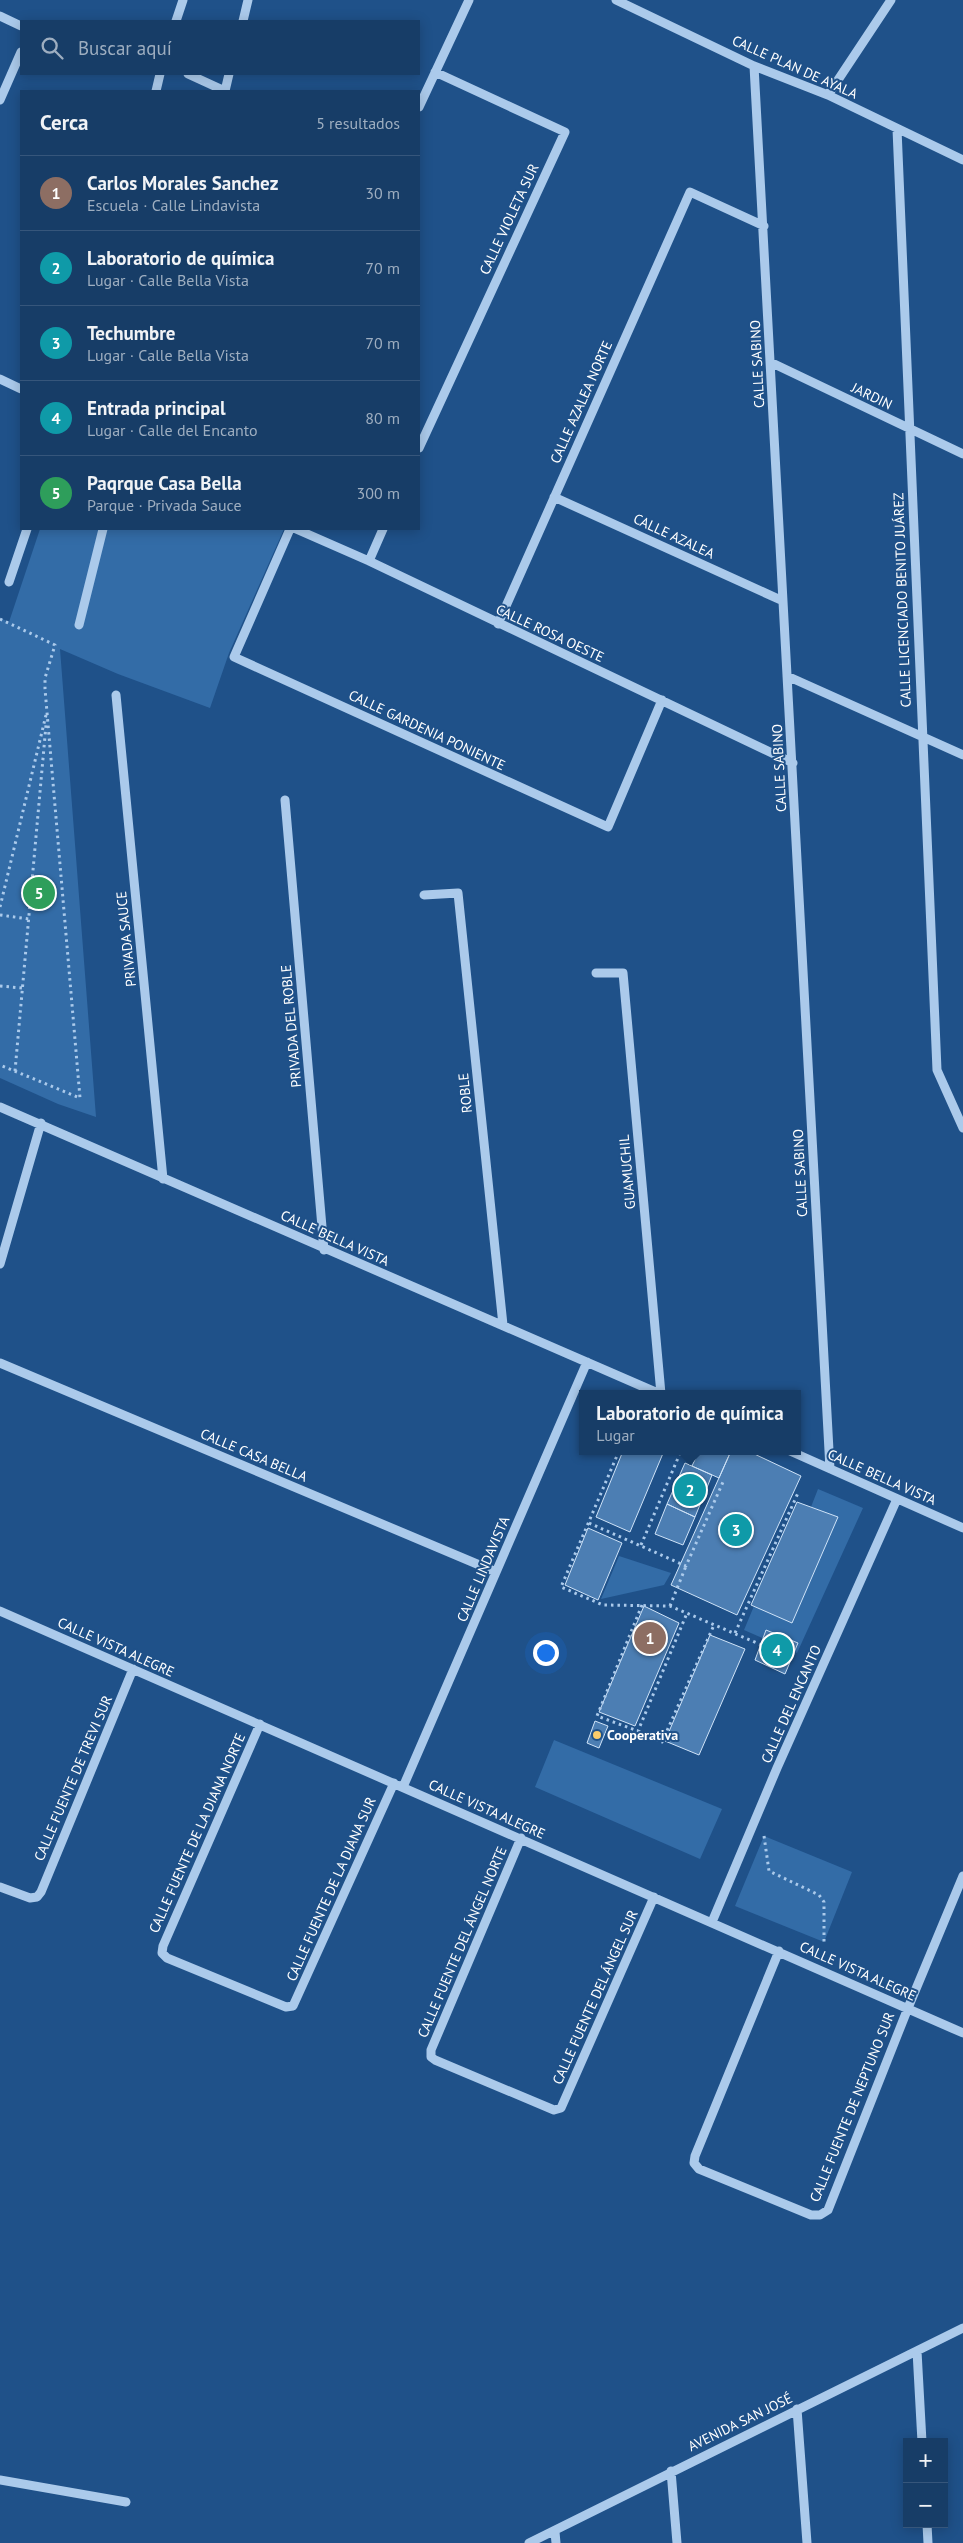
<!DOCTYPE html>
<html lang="es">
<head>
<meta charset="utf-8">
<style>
  body { margin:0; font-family:"PT Sans",sans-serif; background:#20446d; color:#f1f3f6 }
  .controls { position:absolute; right:15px; bottom:15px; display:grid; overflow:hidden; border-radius:0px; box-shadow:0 2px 12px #0003 }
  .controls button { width:45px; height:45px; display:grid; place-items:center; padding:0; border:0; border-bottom:1px solid #36567b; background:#173d67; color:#f1f3f6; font:25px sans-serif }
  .you { position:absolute; left:545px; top:1652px; width:18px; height:18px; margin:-12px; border:4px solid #fff; border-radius:50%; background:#1a73e8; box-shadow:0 0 0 8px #1a73e833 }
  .badge { display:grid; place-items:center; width:32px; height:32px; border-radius:50%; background:#95b2f1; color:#fff; font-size:16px; font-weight:700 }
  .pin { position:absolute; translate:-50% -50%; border:2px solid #fff; box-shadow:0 1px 5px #0006 }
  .popup { position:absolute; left:579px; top:1390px; width:222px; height:65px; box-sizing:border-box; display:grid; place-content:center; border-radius:0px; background:#173d67; filter:drop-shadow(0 1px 4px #0005); font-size:16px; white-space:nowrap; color:#9eaec0 }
  .popup b { font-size:19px; color:#f1f3f6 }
  .popup::after { content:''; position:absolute; left:50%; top:100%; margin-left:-10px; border:10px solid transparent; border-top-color:#173d67 }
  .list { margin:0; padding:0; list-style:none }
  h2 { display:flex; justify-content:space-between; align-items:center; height:65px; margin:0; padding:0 20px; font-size:21px }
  h2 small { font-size:16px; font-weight:400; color:#9eaec0 }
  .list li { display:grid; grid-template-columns:32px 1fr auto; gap:15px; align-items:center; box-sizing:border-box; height:75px; padding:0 20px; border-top:1px solid #36567b }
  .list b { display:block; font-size:19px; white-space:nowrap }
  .list p { margin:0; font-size:16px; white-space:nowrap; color:#9eaec0 }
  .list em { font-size:16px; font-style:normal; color:#9eaec0 }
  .icon { flex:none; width:28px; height:28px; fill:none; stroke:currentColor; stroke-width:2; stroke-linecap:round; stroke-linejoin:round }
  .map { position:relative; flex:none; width:963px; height:2543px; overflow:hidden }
  .search { position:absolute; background:#173d67; box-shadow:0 2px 12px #0003; left:20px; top:20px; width:400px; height:55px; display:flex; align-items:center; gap:12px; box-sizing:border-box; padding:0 18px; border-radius:0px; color:#9eaec0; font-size:19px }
  .panel { position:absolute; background:#173d67; box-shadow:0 2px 12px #0003; left:20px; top:90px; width:400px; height:440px; border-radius:0px }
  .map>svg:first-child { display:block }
  .green { fill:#336ca7 }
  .building { fill:#4c7eb3; stroke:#cfe3f8 }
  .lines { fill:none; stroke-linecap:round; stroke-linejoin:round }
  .path { stroke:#abcaeb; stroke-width:3; stroke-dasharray:2.5 4; stroke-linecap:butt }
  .minor { stroke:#abcaeb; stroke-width:9 }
  .poi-dot { fill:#f9cb6b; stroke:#1f5189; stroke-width:2 }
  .labels { text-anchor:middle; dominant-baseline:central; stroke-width:4; stroke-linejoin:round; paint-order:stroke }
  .street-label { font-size:14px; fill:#fff; stroke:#1f5189 }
  .poi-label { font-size:14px; font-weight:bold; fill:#fff; stroke:#1f5189; text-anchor:start }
</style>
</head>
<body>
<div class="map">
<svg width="963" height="2543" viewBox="0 0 963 2543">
  <rect width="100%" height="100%" fill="#1f5189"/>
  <!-- green -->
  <path class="green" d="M40,529H284L229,653L210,708L118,674L60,649L96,1117L58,1104L0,1078V618L9,622Z
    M818,1489L863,1508L797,1653L744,1630L754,1606L837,1517L811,1507Z
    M619,1556L671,1573L664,1585L601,1599Z
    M554,1740L722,1809L700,1859L535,1787Z
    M764,1836L852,1872L824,1942L735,1906Z"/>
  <!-- building -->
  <path class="building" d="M623,1451H664L630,1532L596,1517Z
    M699,1451H731L719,1478L692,1466Z
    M731,1451H748L801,1476L737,1615L671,1585Z
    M685,1463L712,1475L695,1517L667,1504Z
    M797,1502L838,1517L792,1623L751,1605Z
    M667,1504L695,1517L683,1545L655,1534Z
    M588,1528L622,1543L598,1600L565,1585Z
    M644,1606L679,1623L635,1726L599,1712Z
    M766,1630L798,1643L785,1674L755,1660Z
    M710,1635L745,1649L699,1755L665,1741Z
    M595,1721L608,1726L599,1748L587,1743Z"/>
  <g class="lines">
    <!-- path -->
    <path class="path" d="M0,619L55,645L45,678V689L80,1098L0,1065
      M0,907L46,715
      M0,915L29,919
      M0,986L22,988
      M15,1071L46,725
      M619,1451L561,1587L603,1605L670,1606L792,1658
      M589,1523L686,1566L723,1482
      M641,1545L681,1451
      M642,1605L597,1716L638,1731L687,1613
      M670,1606L686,1566
      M735,1633L798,1493
      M638,1731L662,1742L714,1625
      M764,1836L769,1871L819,1895L824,1902V1942"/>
    <!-- minor -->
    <path class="minor" d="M616,0L754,66L828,95L963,160
      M0,16L21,26
      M176,21L183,0
      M243,21L248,0
      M754,66L830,1469
      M188,74L225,91
      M156,91L160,74
      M225,91L229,74
      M828,95L891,0
      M0,100L21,52
      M419,107L469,0
      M897,129L937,1070L963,1128
      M770,362L963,454
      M0,379L21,389
      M419,448L565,132L435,72
      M554,497L783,601
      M290,529L234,657L608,827L662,700
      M296,529L369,561L793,763
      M369,561L383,529
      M9,582L27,529
      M498,624L690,192L764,226
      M79,625L103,529
      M787,676L963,755
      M116,695L163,1179
      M285,800L324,1250
      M424,895L458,893L503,1325
      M596,973H623L661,1394
      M0,1107L660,1394
      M0,1264L41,1123
      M0,1363L496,1572
      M790,1451L963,1528
      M0,1611L963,2033
      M260,1724L163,1946L162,1953L167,1958L286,2007L293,2006L394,1783
      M403,1787L587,1362
      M521,1838L431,2050V2057L435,2060L554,2110L561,2108L654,1897
      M0,1887L30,1898L37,1897L41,1892L133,1669
      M712,1922L777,1768L897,1499
      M779,1951L695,2156L694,2163L699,2169L811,2215H820L828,2210L908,2008L963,1876
      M917,2351L922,2442
      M797,2409L807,2543
      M671,2471L677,2543
      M0,2480L126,2502
      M927,2524L928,2543
      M555,2532L556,2543
      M529,2543L963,2328"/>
  </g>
  <!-- markers -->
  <circle class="poi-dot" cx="597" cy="1735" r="5"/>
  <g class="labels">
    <!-- street labels -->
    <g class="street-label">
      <text transform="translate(795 67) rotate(24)">CALLE PLAN DE AYALA</text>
      <text transform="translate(509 219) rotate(-65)">CALLE VIOLETA SUR</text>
      <text transform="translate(757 364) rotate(-93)">CALLE SABINO</text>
      <text transform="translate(872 396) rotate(26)">JARDIN</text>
      <text transform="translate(581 402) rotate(-66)">CALLE AZALEA NORTE</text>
      <text transform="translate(674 536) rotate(25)">CALLE AZALEA</text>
      <text transform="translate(902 600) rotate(-92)">CALLE LICENCIADO BENITO JUÁREZ</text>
      <text transform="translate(550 633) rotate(25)">CALLE ROSA OESTE</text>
      <text transform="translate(427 730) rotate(25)">CALLE GARDENIA PONIENTE</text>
      <text transform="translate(779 768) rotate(-93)">CALLE SABINO</text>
      <text transform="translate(126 939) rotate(-96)">PRIVADA SAUCE</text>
      <text transform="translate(291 1026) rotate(-95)">PRIVADA DEL ROBLE</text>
      <text transform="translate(465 1093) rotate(-96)">ROBLE</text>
      <text transform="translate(627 1172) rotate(-95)">GUAMUCHIL</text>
      <text transform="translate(800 1173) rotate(-93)">CALLE SABINO</text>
      <text transform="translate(335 1238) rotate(24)">CALLE BELLA VISTA</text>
      <text transform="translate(254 1455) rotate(23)">CALLE CASA BELLA</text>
      <text transform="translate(882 1477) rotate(24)">CALLE BELLA VISTA</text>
      <text transform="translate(483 1569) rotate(-67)">CALLE LINDAVISTA</text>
      <text transform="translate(116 1647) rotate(24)">CALLE VISTA ALEGRE</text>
      <text transform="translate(791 1704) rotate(-66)">CALLE DEL ENCANTO</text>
      <text transform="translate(73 1778) rotate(-67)">CALLE FUENTE DE TREVI SUR</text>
      <text transform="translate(487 1809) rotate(24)">CALLE VISTA ALEGRE</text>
      <text transform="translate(197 1833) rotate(-66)">CALLE FUENTE DE LA DIANA NORTE</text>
      <text transform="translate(331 1889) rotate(-66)">CALLE FUENTE DE LA DIANA SUR</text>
      <text transform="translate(462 1942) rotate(-67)">CALLE FUENTE DEL ÁNGEL NORTE</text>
      <text transform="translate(858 1971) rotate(24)">CALLE VISTA ALEGRE</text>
      <text transform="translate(595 1997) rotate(-66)">CALLE FUENTE DEL ÁNGEL SUR</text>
      <text transform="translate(852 2107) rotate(-68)">CALLE FUENTE DE NEPTUNO SUR</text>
      <text transform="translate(740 2422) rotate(-26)">AVENIDA SAN JOSÉ</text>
    </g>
    <!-- poi labels -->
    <g class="poi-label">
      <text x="607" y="1735">Cooperativa</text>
    </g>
  </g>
</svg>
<div class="controls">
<button>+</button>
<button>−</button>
</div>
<div class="you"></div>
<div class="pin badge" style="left:650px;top:1638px;background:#8d6e63">1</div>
<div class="pin badge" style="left:690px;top:1490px;background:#0f9aa8">2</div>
<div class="popup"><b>Laboratorio de química</b>Lugar</div>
<div class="pin badge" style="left:736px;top:1530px;background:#0f9aa8">3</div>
<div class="pin badge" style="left:777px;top:1650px;background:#0f9aa8">4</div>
<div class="pin badge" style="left:39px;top:893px;background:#2e9e5b">5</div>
<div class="search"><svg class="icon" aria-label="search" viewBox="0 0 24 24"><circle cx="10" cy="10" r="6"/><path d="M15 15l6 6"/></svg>Buscar aquí</div>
<section class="panel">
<h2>Cerca<small>5 resultados</small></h2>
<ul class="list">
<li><span class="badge" style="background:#8d6e63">1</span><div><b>Carlos Morales Sanchez</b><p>Escuela · Calle Lindavista</p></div><em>30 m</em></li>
<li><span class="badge" style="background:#0f9aa8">2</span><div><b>Laboratorio de química</b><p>Lugar · Calle Bella Vista</p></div><em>70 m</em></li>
<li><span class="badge" style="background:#0f9aa8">3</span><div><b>Techumbre</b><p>Lugar · Calle Bella Vista</p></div><em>70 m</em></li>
<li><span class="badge" style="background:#0f9aa8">4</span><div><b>Entrada principal</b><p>Lugar · Calle del Encanto</p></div><em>80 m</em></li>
<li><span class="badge" style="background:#2e9e5b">5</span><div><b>Paqrque Casa Bella</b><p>Parque · Privada Sauce</p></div><em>300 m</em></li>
</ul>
</section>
</div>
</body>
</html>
